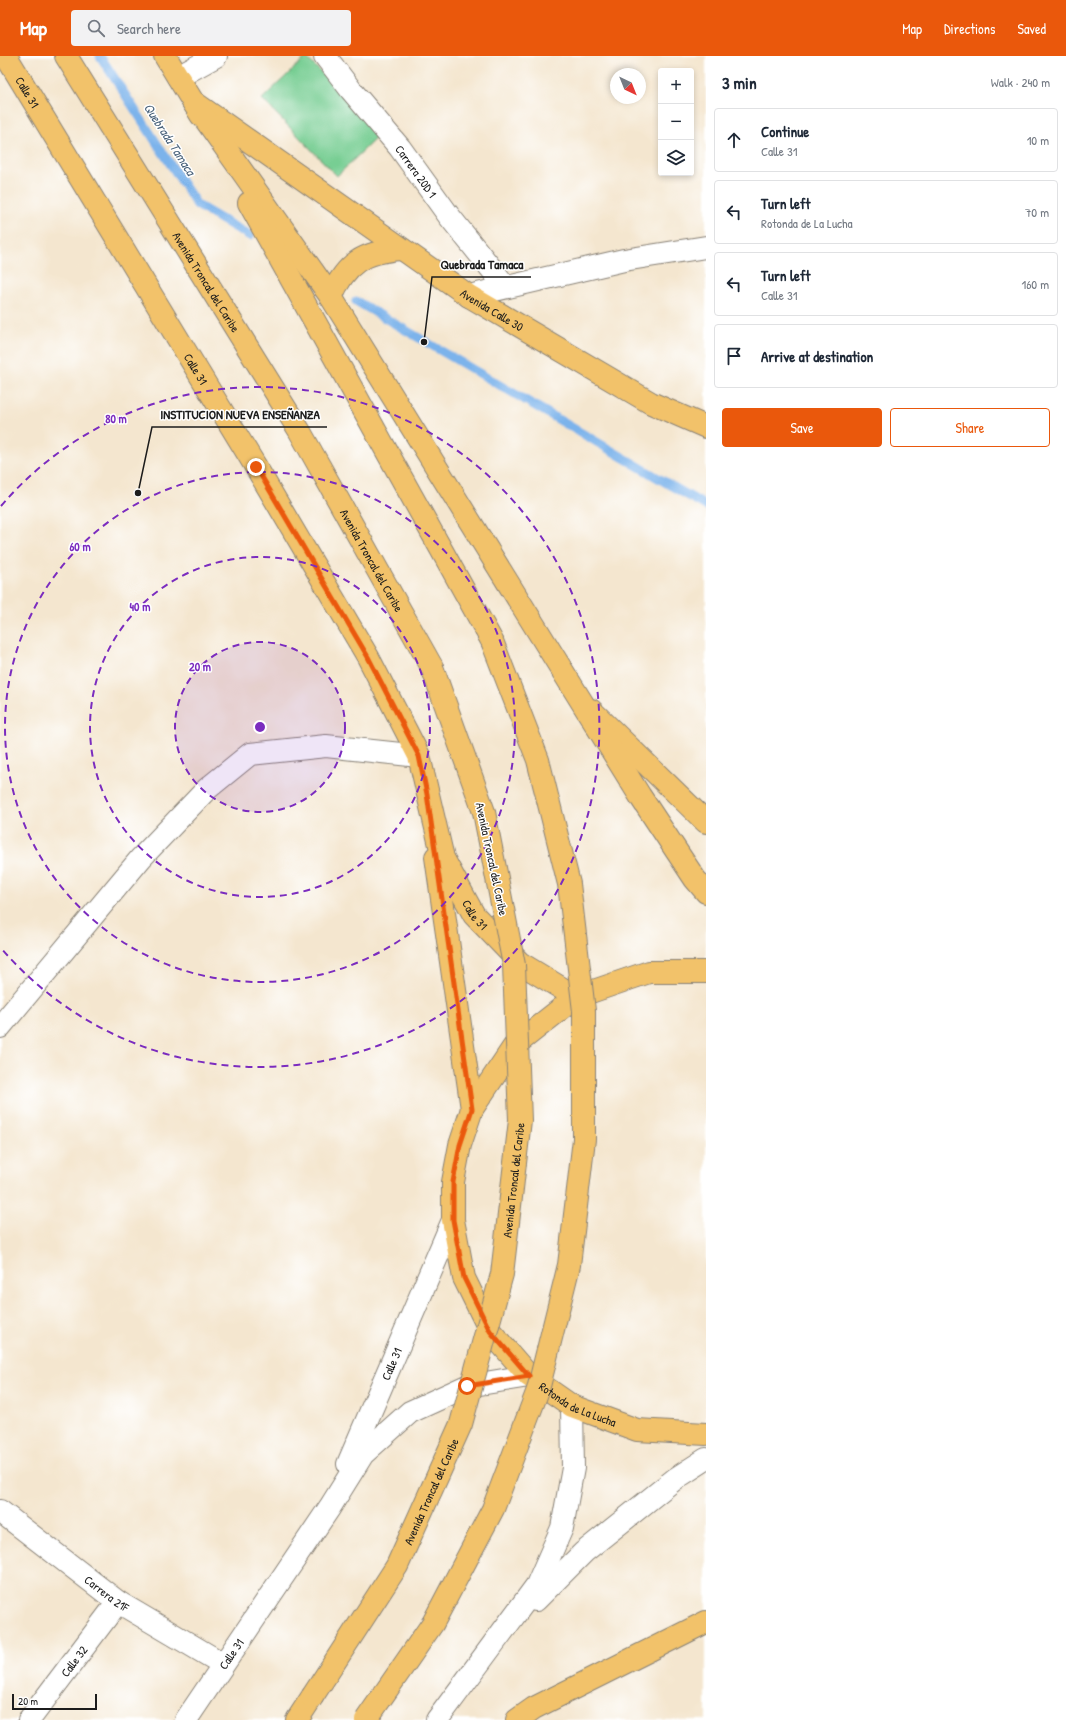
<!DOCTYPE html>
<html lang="en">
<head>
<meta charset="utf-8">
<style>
  body { margin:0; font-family:"Patrick Hand",sans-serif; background:#f2f2f3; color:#1f2937 }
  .controls { position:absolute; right:12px; top:12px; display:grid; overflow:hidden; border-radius:4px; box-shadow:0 2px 6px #0003 }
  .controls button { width:36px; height:36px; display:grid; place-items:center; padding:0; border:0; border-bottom:1px solid #e0e1e3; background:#fff; color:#1f2937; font:20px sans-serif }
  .compass { position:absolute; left:610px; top:12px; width:36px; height:36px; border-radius:50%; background:#fff; box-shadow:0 2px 6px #0003; rotate:137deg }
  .scale { position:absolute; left:12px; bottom:10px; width:85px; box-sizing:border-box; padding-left:4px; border:2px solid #1c1c1c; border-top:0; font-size:11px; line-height:14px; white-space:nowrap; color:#1c1c1c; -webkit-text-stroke:3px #fff; paint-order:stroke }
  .stop { position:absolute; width:12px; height:12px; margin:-9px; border:3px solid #ea580c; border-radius:50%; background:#fff }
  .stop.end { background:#ea580c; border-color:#fff; box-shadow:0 1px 4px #0008 }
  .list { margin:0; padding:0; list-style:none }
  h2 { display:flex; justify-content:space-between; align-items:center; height:52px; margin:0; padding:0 16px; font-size:17px }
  h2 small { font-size:13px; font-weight:400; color:#747a83 }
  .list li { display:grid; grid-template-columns:26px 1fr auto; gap:12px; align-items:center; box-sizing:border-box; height:64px; margin:0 8px 8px; padding:0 8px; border:1px solid #e0e1e3; border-radius:4px }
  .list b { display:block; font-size:15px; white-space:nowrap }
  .list p { margin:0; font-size:13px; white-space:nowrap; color:#747a83 }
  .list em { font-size:13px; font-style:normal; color:#747a83 }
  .actions { display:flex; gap:8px; padding:12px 16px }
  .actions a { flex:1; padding:9px 0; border:1px solid #ea580c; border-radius:4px; text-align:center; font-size:14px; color:#ea580c }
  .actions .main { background:#ea580c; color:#fff }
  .icon { flex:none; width:22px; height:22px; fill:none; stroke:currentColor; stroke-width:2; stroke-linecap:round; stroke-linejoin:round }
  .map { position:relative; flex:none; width:706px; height:1664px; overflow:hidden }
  header { display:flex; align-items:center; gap:24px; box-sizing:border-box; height:56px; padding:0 20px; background:#ea580c; color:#fff }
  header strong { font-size:19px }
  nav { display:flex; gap:22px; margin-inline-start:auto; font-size:14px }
  .search { width:280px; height:36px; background:#f2f2f3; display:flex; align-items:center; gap:10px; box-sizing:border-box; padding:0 14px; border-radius:4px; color:#747a83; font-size:15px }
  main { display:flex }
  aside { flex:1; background:#fff }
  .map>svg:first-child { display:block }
  .green { fill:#77ce93; stroke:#4a7558 }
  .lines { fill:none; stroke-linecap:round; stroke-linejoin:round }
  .stream { stroke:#7cb3eb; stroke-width:9 }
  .minor-casing { stroke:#888176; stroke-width:24 }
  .major-casing { stroke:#888176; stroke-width:24 }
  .highway-casing { stroke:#888176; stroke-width:24 }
  .minor { stroke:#fff; stroke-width:22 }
  .major { stroke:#f2c26a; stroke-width:22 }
  .highway { stroke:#f2c26a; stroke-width:22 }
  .highway-bridge-casing { stroke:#888176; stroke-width:24; stroke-linecap:butt }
  .highway-bridge { stroke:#f2c26a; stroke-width:22 }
  .route { stroke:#ea580c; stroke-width:5 }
  .ring { fill:none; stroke:#7b2cbf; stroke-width:2; stroke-dasharray:7 5 }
  .labels { text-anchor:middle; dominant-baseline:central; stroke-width:3; stroke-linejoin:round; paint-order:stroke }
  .street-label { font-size:12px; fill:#1c1c1c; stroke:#fff }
  .water-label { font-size:13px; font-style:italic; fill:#476079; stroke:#fff }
  .centre { fill:#7b2cbf; stroke:#fff; stroke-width:2 }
  .ring-label { font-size:12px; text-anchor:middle; font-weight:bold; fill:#7b2cbf; stroke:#fff; stroke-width:3; stroke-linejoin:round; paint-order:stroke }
  .leader { fill:none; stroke:#1c1c1c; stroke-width:1.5 }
  .callout-dot { fill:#1c1c1c; stroke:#fff; stroke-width:1.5 }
  .callout-label { font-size:13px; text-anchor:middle; font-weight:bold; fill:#1c1c1c; stroke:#fff; stroke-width:3; stroke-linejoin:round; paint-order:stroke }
</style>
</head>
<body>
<header>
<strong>Map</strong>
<div class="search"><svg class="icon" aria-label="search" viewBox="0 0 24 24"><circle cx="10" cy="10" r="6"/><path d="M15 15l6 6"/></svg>Search here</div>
<nav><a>Map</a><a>Directions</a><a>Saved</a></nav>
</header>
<main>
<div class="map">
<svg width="706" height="1664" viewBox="0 0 706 1664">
  <rect width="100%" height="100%" fill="#fff"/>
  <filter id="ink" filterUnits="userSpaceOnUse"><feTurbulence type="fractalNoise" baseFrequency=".025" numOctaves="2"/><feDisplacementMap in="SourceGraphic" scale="8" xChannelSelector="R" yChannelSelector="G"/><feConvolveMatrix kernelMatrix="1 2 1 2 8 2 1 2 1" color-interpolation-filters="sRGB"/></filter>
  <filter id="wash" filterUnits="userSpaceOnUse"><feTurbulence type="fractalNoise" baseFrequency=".012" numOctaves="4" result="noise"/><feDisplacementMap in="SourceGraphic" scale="16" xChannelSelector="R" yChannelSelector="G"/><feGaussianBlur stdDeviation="0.9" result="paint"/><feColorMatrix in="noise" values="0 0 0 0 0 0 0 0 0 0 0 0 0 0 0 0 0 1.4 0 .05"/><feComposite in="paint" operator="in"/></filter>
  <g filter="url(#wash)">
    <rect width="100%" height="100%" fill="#f4e6cf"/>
    <!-- green -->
    <path class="green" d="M306,1L381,77L337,120L262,43Z"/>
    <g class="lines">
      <!-- stream -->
      <path class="stream" d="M100,0L197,149L250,180
        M356,245L706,450"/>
    </g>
  </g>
  <g filter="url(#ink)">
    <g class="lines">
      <!-- minor casing -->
      <g class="minor-casing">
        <g id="minor">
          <path id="s1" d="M325,0L351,34L400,92L449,160L506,231"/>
          <path d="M178,21L216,0"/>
          <path d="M469,240L624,204L706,191"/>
          <path d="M0,971L141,802L207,733L250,698L326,690L419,700"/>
          <path id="s2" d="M348,1408L453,1164"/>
          <path id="s3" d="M0,1455L118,1546L223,1608"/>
          <path d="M536,1544L584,1496L675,1423L706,1403"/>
          <path id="s4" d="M29,1664L118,1546"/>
          <path id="s5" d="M186,1664L330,1451L363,1398L410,1356L467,1330L529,1320"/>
          <path d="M437,1664L537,1529L562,1472L573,1412L572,1350"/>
        </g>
      </g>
      <!-- major casing -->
      <g class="major-casing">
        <g id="major">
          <path id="s6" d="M6,0L256,411L368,601L419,700L443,802L474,859L520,907L576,941"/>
          <path id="s7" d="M195,47L469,240L651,347L706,371"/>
          <path d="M591,654L706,766"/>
          <path d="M436,801L472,1053"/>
          <path id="s8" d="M706,916H649L576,941L515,989L472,1053L460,1089L453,1126V1164L464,1222L490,1275L529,1320L572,1350L637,1374L706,1378"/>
          <path d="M517,1664L534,1652L706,1566"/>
        </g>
      </g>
      <!-- highway casing -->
      <g class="highway-casing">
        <g id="highway">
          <path id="s9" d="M66,0L299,374L432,611"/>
          <path d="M165,0L201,59"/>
          <path d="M193,46L331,241L640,740L695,823L706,836"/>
          <path d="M249,147L492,585"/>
          <path d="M331,241C346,207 363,196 401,193"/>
          <path d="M297,1664L312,1641"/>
        </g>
      </g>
      <!-- minor -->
      <use href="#minor" class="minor"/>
      <!-- major -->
      <use href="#major" class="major"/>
      <!-- highway -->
      <use href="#highway" class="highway"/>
      <!-- highway-bridge casing -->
      <g class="highway-bridge-casing">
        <g id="highway-bridge">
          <path id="s10" d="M312,1641L397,1510L461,1368L502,1218L520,1064L514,909L484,756L432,611"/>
          <path d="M366,1664L433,1567L493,1453L538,1334L569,1209L584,1083V955L569,828L538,704L492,585"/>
        </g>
      </g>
      <!-- highway-bridge -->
      <use href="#highway-bridge" class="highway-bridge"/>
    </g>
  </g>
  <g class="lines" filter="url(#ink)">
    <!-- route -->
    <path class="route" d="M256,411L368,601L419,700L427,738L472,1053L460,1089L453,1126V1164L464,1222L490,1275L529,1320L467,1330"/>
  </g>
  <!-- distance rings -->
  <circle cx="260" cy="671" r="85" fill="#7b2cbf" fill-opacity=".12"/>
  <g class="ring">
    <circle cx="260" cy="671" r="85"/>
    <circle cx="260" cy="671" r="170"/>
    <circle cx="260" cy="671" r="255"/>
    <path d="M1 450A340 340 0 1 1 1 892"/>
  </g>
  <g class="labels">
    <!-- street labels -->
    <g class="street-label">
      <text stroke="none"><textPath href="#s6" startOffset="42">Calle 31</textPath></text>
      <text stroke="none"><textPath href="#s1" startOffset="147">Carrera 20D 1</textPath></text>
      <text stroke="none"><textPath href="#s9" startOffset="266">Avenida Troncal del Caribe</textPath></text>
      <text stroke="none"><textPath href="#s7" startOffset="362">Avenida Calle 30</textPath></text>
      <text stroke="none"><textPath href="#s6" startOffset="366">Calle 31</textPath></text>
      <text stroke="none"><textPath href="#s9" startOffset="590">Avenida Troncal del Caribe</textPath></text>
      <text transform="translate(492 803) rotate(78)">Avenida Troncal del Caribe</text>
      <text stroke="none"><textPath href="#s6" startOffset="983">Calle 31</textPath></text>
      <text stroke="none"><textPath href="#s10" startOffset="562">Avenida Troncal del Caribe</textPath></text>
      <text stroke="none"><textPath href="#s2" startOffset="109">Calle 31</textPath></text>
      <text stroke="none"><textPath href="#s8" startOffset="637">Rotonda de La Lucha</textPath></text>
      <text stroke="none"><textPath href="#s10" startOffset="238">Avenida Troncal del Caribe</textPath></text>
      <text stroke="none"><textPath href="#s3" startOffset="135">Carrera 21F</textPath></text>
      <text stroke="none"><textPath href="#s5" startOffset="80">Calle 31</textPath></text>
      <text stroke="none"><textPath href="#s4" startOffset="74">Calle 32</textPath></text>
    </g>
    <!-- water labels -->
    <g class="water-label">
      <text transform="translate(170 83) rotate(57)">Quebrada Tamaca</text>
    </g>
  </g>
  <circle cx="260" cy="671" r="6" class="centre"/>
  <g class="ring-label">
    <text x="116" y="367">80 m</text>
    <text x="80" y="495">60 m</text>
    <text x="140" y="555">40 m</text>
    <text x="200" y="615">20 m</text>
  </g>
  <!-- callouts -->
  <path class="leader" d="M424 286L432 221H531M138 437L152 371H327"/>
  <g class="callout-dot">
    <circle cx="424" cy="286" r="4"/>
    <circle cx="138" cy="437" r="4"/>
  </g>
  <g class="callout-label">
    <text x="482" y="213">Quebrada Tamaca</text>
    <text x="240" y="363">INSTITUCION NUEVA ENSEÑANZA</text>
  </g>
</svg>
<div class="controls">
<button>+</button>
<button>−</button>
<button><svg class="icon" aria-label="layers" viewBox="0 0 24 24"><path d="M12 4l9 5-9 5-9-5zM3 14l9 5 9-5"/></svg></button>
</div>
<svg class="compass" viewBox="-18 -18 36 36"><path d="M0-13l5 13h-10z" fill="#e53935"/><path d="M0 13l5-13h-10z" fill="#747a83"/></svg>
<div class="scale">20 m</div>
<div class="stop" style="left:467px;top:1330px"></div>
<div class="stop end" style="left:256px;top:411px"></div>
</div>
<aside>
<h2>3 min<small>Walk · 240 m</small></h2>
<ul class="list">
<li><svg class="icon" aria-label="ahead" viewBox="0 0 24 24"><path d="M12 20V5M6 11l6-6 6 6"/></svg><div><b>Continue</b><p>Calle 31</p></div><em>10 m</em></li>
<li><svg class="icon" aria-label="left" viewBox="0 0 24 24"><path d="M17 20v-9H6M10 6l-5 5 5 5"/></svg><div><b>Turn left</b><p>Rotonda de La Lucha</p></div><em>70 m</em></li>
<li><svg class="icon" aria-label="left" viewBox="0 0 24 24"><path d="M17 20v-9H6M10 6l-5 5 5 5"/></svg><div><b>Turn left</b><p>Calle 31</p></div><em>160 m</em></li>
<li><svg class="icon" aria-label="arrive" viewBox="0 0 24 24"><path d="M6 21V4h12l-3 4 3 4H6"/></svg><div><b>Arrive at destination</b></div></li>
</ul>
<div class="actions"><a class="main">Save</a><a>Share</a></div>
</aside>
</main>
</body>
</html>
